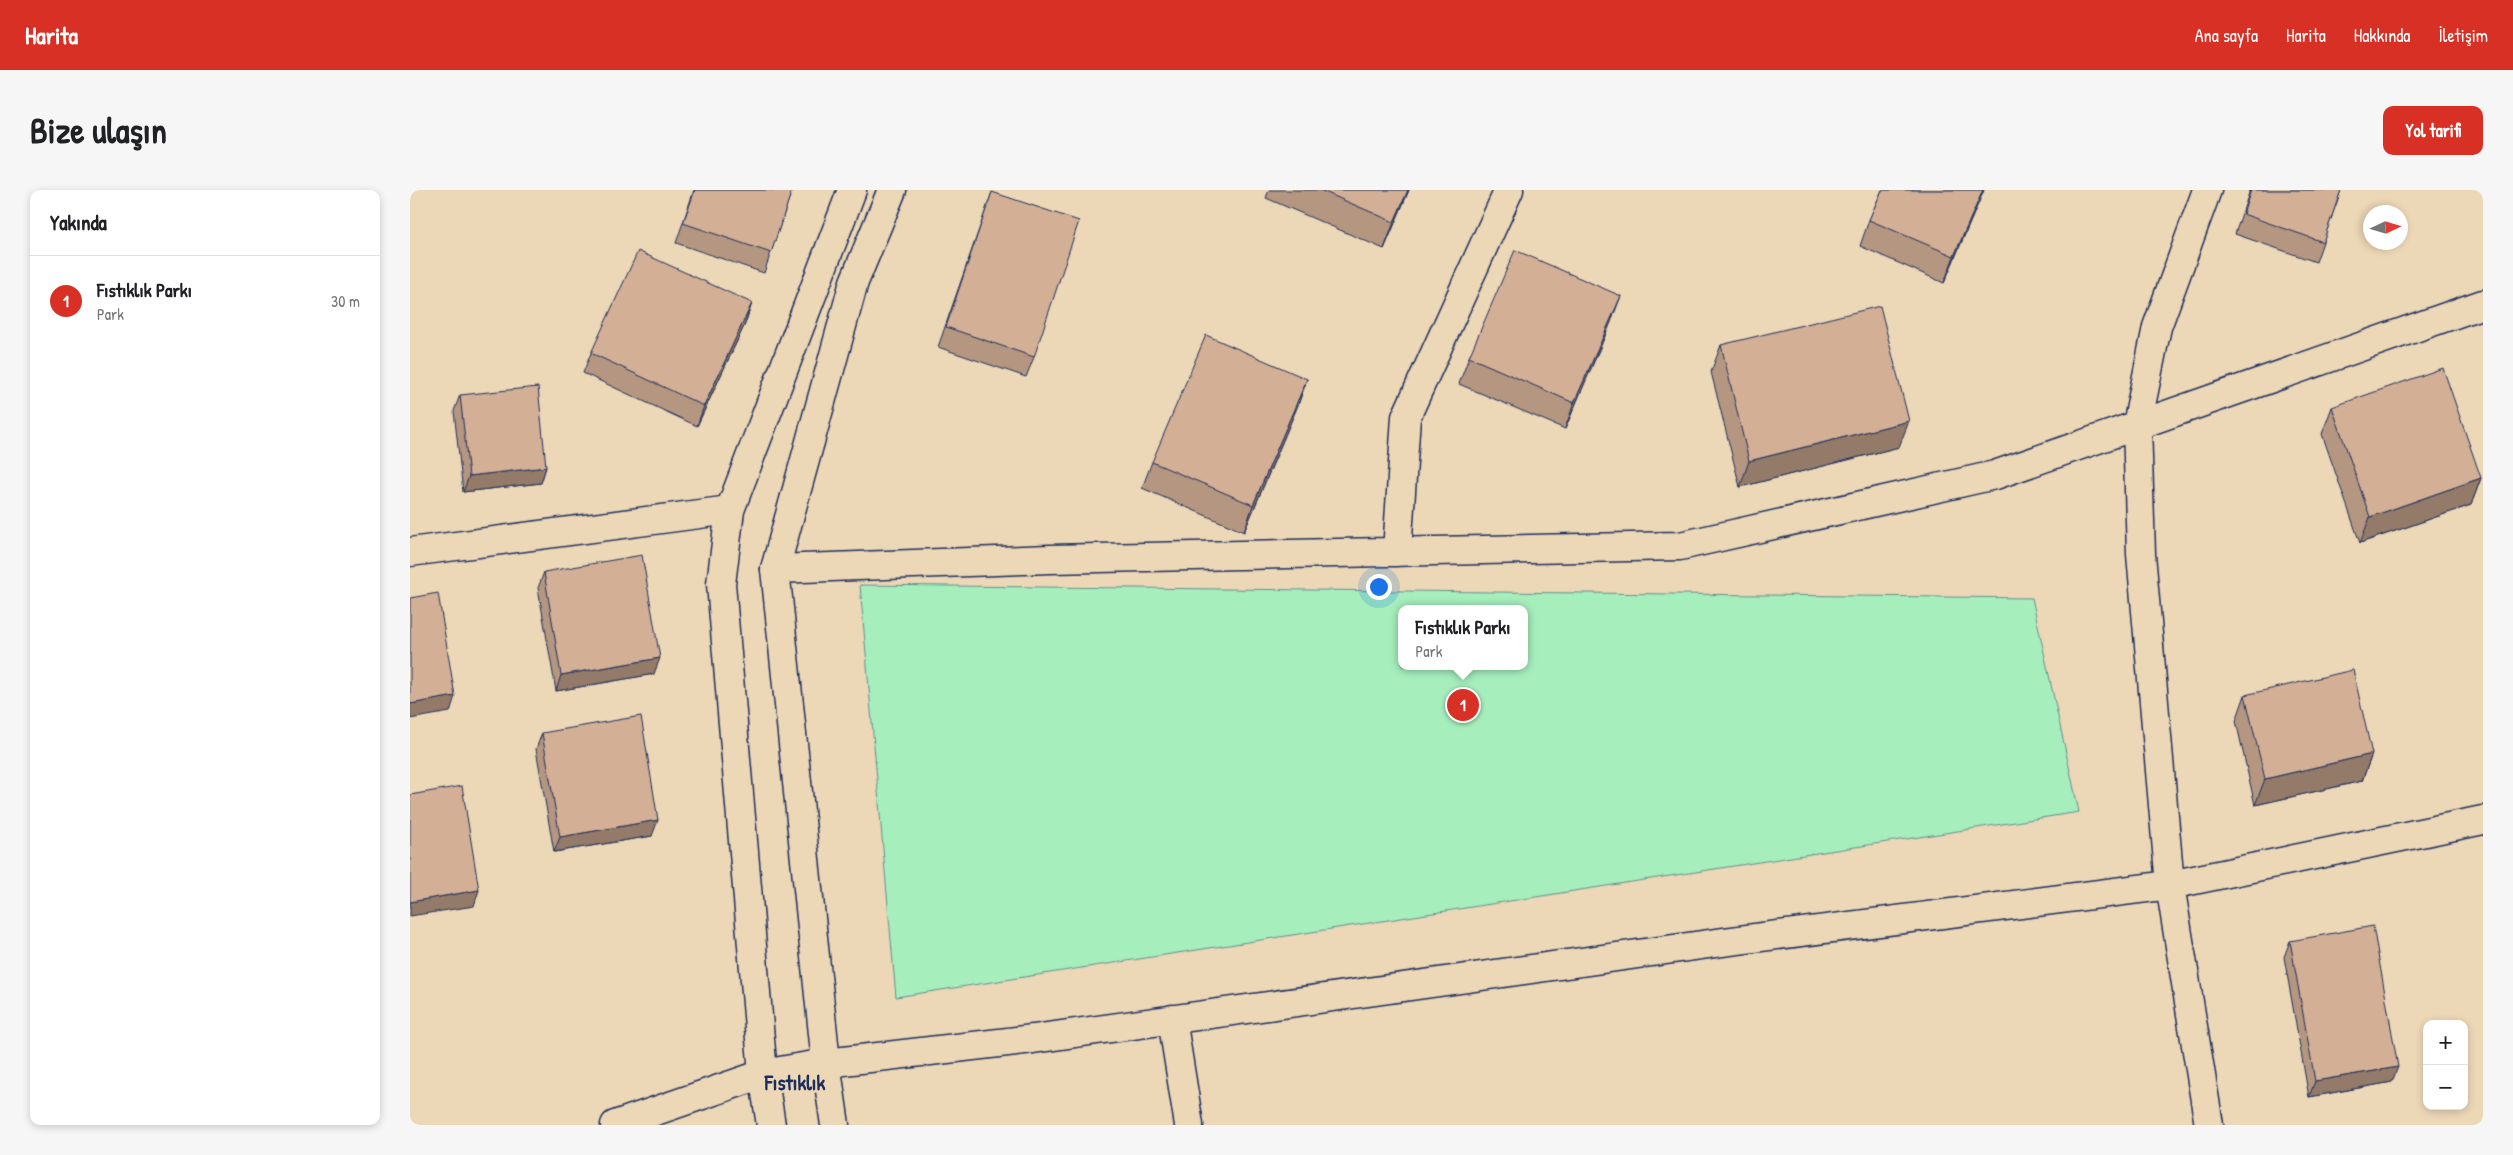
<!DOCTYPE html>
<html lang="tr">
<head>
<meta charset="utf-8">
<style>
  body { margin:0; font-family:"Patrick Hand",sans-serif; background:#f6f6f6; color:#202124 }
  .controls { position:absolute; right:15px; bottom:15px; display:grid; overflow:hidden; border-radius:10px; box-shadow:0 2px 8px #0003 }
  .controls button { width:45px; height:45px; display:grid; place-items:center; padding:0; border:0; border-bottom:1px solid #e0e0e0; background:#fff; color:#202124; font:25px sans-serif }
  .compass { position:absolute; left:1953px; top:15px; width:45px; height:45px; border-radius:50%; background:#fff; box-shadow:0 2px 8px #0003; rotate:86deg }
  .you { position:absolute; left:968px; top:396px; width:18px; height:18px; margin:-12px; border:4px solid #fff; border-radius:50%; background:#1a73e8; box-shadow:0 0 0 8px #1a73e833 }
  .badge { display:grid; place-items:center; width:32px; height:32px; border-radius:50%; background:#d93025; color:#fff; font-size:16px; font-weight:700 }
  .pin { position:absolute; translate:-50% -50%; border:2px solid #fff; box-shadow:0 1px 5px #0006 }
  .popup { position:absolute; left:988px; top:415px; width:130px; height:65px; box-sizing:border-box; display:grid; place-content:center; border-radius:10px; background:#fff; filter:drop-shadow(0 1px 4px #0005); font-size:16px; white-space:nowrap; color:#757577 }
  .popup b { font-size:19px; color:#202124 }
  .popup::after { content:''; position:absolute; left:50%; top:100%; margin-left:-10px; border:10px solid transparent; border-top-color:#fff }
  .list { margin:0; padding:0; list-style:none }
  h2 { display:flex; justify-content:space-between; align-items:center; height:65px; margin:0; padding:0 20px; font-size:21px }
  h2 small { font-size:16px; font-weight:400; color:#757577 }
  .list li { display:grid; grid-template-columns:32px 1fr auto; gap:15px; align-items:center; box-sizing:border-box; height:90px; padding:0 20px; border-top:1px solid #e0e0e0 }
  .list b { display:block; font-size:19px; white-space:nowrap }
  .list p { margin:0; font-size:16px; white-space:nowrap; color:#757577 }
  .list em { font-size:16px; font-style:normal; color:#757577 }
  .map { position:relative; flex:none; width:2073px; height:935px; overflow:hidden; border-radius:10px }
  header { display:flex; align-items:center; gap:30px; box-sizing:border-box; height:70px; padding:0 25px; background:#d93025; color:#fff }
  header strong { font-size:24px }
  nav { display:flex; gap:28px; margin-inline-start:auto; font-size:18px }
  .intro { display:flex; align-items:center; justify-content:space-between; box-sizing:border-box; height:120px; padding:0 30px }
  h1 { margin:0; font-size:35px }
  .button { padding:12px 22px; border-radius:10px; background:#d93025; color:#fff; font-size:18px; font-weight:700 }
  main { display:flex; gap:30px; padding:0 30px }
  aside { flex:1; background:#fff; border-radius:10px; box-shadow:0 2px 8px #0003 }
  .map>svg:first-child { display:block }
  .green { fill:#a6efbd; stroke:#608f8e; fill-rule:evenodd }
  .lines { fill:none; stroke-linecap:round; stroke-linejoin:round }
  .minor-casing { stroke:#1b2f5e; stroke-width:31 }
  .tertiary-casing { stroke:#1b2f5e; stroke-width:31 }
  .minor { stroke:#ecd7b6; stroke-width:28 }
  .tertiary { stroke:#ecd7b6; stroke-width:28 }
  .wall { fill:#b59680; stroke:#1b2f5e }
  .shaded-wall { fill:#947a68; stroke:#1b2f5e }
  .building { fill:#d3af95; stroke:#1b2f5e }
  .labels { text-anchor:middle; dominant-baseline:central; stroke-width:5; stroke-linejoin:round; paint-order:stroke }
  .district-label { font-size:21px; font-weight:bold; fill:#1b2f5e; stroke:#ecd7b6 }
</style>
</head>
<body>
<header>
<strong>Harita</strong>
<nav><a>Ana sayfa</a><a>Harita</a><a>Hakkında</a><a>İletişim</a></nav>
</header>
<div class="intro"><h1>Bize ulaşın</h1><a class="button">Yol tarifi</a></div>
<main>
<aside>
<h2>Yakında<small></small></h2>
<ul class="list">
<li><span class="badge">1</span><div><b>Fıstıklık Parkı</b><p>Park</p></div><em>30 m</em></li>
</ul>
</aside>
<div class="map">
<svg width="2073" height="935" viewBox="0 0 2073 935">
  <rect width="100%" height="100%" fill="#ecd7b6"/>
  <filter id="ink" filterUnits="userSpaceOnUse"><feTurbulence type="fractalNoise" baseFrequency=".02" numOctaves="2"/><feDisplacementMap in="SourceGraphic" scale="10" xChannelSelector="R" yChannelSelector="G"/><feConvolveMatrix kernelMatrix="1 2 1 2 8 2 1 2 1" color-interpolation-filters="sRGB"/></filter>
  <g filter="url(#ink)">
    <!-- green -->
    <path class="green" d="M450,395L1622,408L1669,622L486,807ZM992,419H1114V476H992Z"/>
    <g class="lines">
      <!-- minor casing -->
      <g class="minor-casing">
        <path id="minor" d="M1797,0L1747,137L1727,235L1731,364L1760,695L1799,935
          M0,362L320,320
          M987,362L996,227L1099,0
          M365,379L640,369L1270,356L1585,285L2073,114
          M762,829L779,935
          M205,935L353,884L416,873L623,849L1313,752L1760,695L2073,630"/>
      </g>
      <!-- tertiary casing -->
      <g class="tertiary-casing">
        <path id="tertiary" d="M361,935L353,884L311,394L320,320L442,0
          M425,935L416,873L365,379L444,92L482,0"/>
      </g>
      <!-- minor -->
      <use href="#minor" class="minor"/>
      <!-- tertiary -->
      <use href="#tertiary" class="tertiary"/>
    </g>
    <!-- wall -->
    <path class="wall" d="M284,0H382L354,83L266,53Z
      M859,0H999L974,59L856,8Z
      M1472,0H1574L1534,93L1450,56L1459,30Z
      M1840,0H1931L1906,72L1825,44Z
      M582,2L624,167L616,187L528,157Z
      M342,113L335,134L287,236L173,183L181,163Z
      M1201,132L1155,239L1049,194L1059,167Z
      M1311,155L1489,257L1330,297L1301,182Z
      M897,189L888,215L834,342L732,298L742,272Z
      M50,205L136,277L131,293L53,302L44,221Z
      M1922,217L2071,288L2061,315L1950,353L1912,244Z
      M134,382L244,484L146,501L128,398Z
      M1835,505L1962,564L1952,591L1845,615L1826,531Z
      M132,543L242,646L144,662L126,559Z
      M1880,751L1982,892L1899,907L1874,767Z"/>
    <!-- shaded-wall -->
    <path class="shaded-wall" d="M998,0H999L974,59L984,32Z
      M1573,0H1574L1534,93L1544,66Z
      M1211,106L1201,132L1155,239L1164,213Z
      M342,113L335,134L287,236L294,216Z
      M897,189L888,215L834,342L843,315Z
      M1499,231L1489,257L1330,297L1339,271Z
      M136,277L131,293L53,302L59,286Z
      M2071,288L2061,315L1950,353L1960,327Z
      M250,468L244,484L146,501L151,485Z
      M45,506L40,522L0,529V514Z
      M1962,564L1952,591L1845,615L1855,589Z
      M248,630L242,646L144,662L150,647Z
      M69,700L64,716L0,726V712Z
      M1988,877L1982,892L1899,907L1905,891Z"/>
    <!-- building -->
    <path class="building" d="M285,0H382L361,63L273,33Z
      M910,0H998L984,32Z
      M1472,0H1573L1544,66L1459,30Z
      M1841,0H1931L1913,52L1833,24Z
      M582,2L669,31L624,167L536,137Z
      M1105,60L1211,106L1164,213L1059,167Z
      M228,61L342,113L294,216L181,163Z
      M1470,116L1499,231L1339,271L1311,155Z
      M796,145L897,189L843,315L742,272Z
      M2033,178L2071,288L1960,327L1922,217Z
      M128,197L136,277L59,286L50,205Z
      M232,365L250,468L151,485L134,382Z
      M28,403L45,506L0,514V408Z
      M1943,480L1962,564L1855,589L1835,505Z
      M231,526L248,630L150,647L132,543Z
      M52,596L69,700L0,712V605Z
      M1963,736L1988,877L1905,891L1880,751Z"/>
  </g>
  <g class="labels">
    <!-- district labels -->
    <g class="district-label">
      <text x="385" y="892">Fıstıklık</text>
    </g>
  </g>
</svg>
<div class="controls">
<button>+</button>
<button>−</button>
</div>
<svg class="compass" viewBox="-18 -18 36 36"><path d="M0-13l5 13h-10z" fill="#e53935"/><path d="M0 13l5-13h-10z" fill="#757577"/></svg>
<div class="you"></div>
<div class="pin badge" style="left:1053px;top:515px">1</div>
<div class="popup"><b>Fıstıklık Parkı</b>Park</div>
</div>
</main>
</body>
</html>
